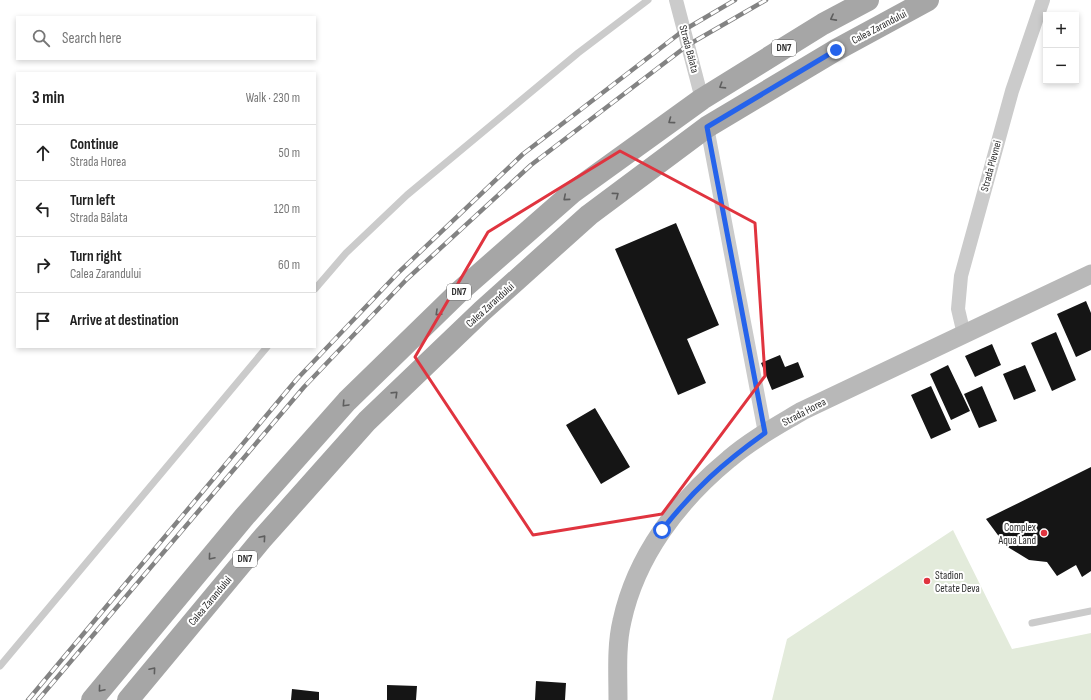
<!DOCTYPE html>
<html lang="en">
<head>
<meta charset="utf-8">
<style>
  body { margin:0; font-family:"Sofia Sans Condensed",sans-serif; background:#f6f6f6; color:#222 }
  .controls { position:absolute; right:12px; top:12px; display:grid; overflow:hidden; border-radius:0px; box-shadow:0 2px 6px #0003 }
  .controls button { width:36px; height:36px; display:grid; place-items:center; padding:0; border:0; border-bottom:1px solid #e0e0e0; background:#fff; color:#222; font:20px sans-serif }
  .stop { position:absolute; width:12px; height:12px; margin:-9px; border:3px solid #2563eb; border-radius:50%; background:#fff }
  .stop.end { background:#2563eb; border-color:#fff; box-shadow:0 1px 4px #0008 }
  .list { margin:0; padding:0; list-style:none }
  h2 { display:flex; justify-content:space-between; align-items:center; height:52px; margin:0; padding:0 16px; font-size:17px }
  h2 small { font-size:13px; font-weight:400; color:#767676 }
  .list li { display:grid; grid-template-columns:26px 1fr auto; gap:12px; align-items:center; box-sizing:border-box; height:56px; padding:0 16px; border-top:1px solid #e0e0e0 }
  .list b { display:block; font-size:15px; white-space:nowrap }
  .list p { margin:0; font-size:13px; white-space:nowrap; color:#767676 }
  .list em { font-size:13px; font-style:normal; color:#767676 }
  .icon { flex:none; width:22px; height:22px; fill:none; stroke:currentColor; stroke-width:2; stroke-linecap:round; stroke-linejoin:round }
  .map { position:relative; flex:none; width:1091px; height:700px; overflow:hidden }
  .search { position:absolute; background:#fff; box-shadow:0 2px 6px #0003; left:16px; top:16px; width:300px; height:44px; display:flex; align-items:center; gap:10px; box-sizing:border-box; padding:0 14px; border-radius:0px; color:#767676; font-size:15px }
  .panel { position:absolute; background:#fff; box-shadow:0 2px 6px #0003; left:16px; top:72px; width:300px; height:276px; border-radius:0px }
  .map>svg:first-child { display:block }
  .green { fill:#e3ebdb }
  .building { fill:#151515 }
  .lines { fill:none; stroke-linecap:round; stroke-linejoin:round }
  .service { stroke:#cbcbcb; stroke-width:7 }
  .minor { stroke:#cbcbcb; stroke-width:14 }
  .secondary { stroke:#b8b8b8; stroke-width:19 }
  .primary { stroke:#a6a6a6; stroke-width:22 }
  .rail-casing { stroke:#838383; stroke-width:4.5 }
  .rail { stroke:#fff; stroke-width:3; stroke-dasharray:9; stroke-linecap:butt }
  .oneway { stroke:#5e5e5e }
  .route { stroke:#2563eb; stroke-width:5 }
  .marked { fill:none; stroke:#e0343f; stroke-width:3; stroke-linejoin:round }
  .poi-dot { fill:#e0343f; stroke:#fff; stroke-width:1.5 }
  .labels { text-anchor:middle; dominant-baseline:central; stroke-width:4; stroke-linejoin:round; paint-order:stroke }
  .shield { fill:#fff; stroke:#6d6d6d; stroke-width:1 }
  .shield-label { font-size:10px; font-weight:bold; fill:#2e2e2e }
  .street-label { font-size:11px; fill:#2e2e2e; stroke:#fff }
  .poi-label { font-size:11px; fill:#2e2e2e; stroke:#fff; text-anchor:end }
</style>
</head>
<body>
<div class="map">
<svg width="1091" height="700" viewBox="0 0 1091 700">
  <rect width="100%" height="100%" fill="#fff"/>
  <!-- green -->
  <path class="green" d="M953,530L1012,649L1091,633V700H772L787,639Z"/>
  <!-- building -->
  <path class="building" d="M676,223L719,325L687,339L706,383L678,395L615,249Z
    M1086,301L1091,313V350L1076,357L1057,314Z
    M1056,332L1076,380L1052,391L1031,343Z
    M992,344L1001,365L975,377L965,356Z
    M780,355L785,367L798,362L804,377L772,390L761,363Z
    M948,365L970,411L951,420L930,374Z
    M1025,365L1036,391L1014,400L1003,374Z
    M931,386L951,430L931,439L911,395Z
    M982,386L997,421L979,428L964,394Z
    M595,408L630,467L601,484L566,425Z
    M1091,467V571L1082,577L1076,565L1057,576L1047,562L1029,560L1006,546L986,519Z
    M536,681L566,683L565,700H535Z
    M387,685L417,686L416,700H387Z
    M292,689L319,692V700H291Z"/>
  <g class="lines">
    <!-- service -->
    <path class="service" d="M315,289L346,253L407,195L578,53L648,0
      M1032,623L1091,611
      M0,666L267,347"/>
    <!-- minor -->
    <path class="minor" d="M676,0L702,99
      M707,127L765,433
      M966,334L962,326L958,309L961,276L1012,91L1043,0"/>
    <!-- secondary -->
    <path class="secondary" d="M618,700C618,674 616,646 622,621C636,556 678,501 729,459C751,440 777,426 802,411L1091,274"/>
    <!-- primary -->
    <path class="primary" d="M92,700L245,516L347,401L460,291L573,192L702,99L823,24L868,0
      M128,700L261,540L367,421L482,311L589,215L707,127L836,50L928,0"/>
    <!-- rail casing -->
    <g class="rail-casing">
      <path id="rail" d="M28,700L297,379L399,272L523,154L684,30L735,0
        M38,700L304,387L407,279L531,165L688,45L766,0"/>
    </g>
    <!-- rail -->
    <use href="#rail" class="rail"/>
  </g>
  <!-- one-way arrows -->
  <defs><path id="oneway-chevron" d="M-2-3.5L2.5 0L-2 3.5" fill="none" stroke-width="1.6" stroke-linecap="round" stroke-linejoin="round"/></defs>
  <g class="oneway">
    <use href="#oneway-chevron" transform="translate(833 18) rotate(152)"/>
    <use href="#oneway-chevron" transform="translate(722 86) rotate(148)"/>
    <use href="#oneway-chevron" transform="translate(671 121) rotate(144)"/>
    <use href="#oneway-chevron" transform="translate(616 195) rotate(-37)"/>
    <use href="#oneway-chevron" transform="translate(566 198) rotate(139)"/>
    <use href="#oneway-chevron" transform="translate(438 313) rotate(136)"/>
    <use href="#oneway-chevron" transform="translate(395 394) rotate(-44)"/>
    <use href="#oneway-chevron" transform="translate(345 404) rotate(133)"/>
    <use href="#oneway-chevron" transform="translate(263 538) rotate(-49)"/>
    <use href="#oneway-chevron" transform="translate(211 557) rotate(130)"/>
    <use href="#oneway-chevron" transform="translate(153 670) rotate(-50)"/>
    <use href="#oneway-chevron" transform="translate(101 689) rotate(130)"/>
  </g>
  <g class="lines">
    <!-- route -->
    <path class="route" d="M662,530C694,489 723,463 765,433L707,127L836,50"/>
  </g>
  <!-- marked area -->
  <path class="marked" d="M620,151L755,223L765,376L662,514L533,535L415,357L488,232Z"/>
  <!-- markers -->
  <g class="poi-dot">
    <circle cx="1044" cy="533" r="4"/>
    <circle cx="927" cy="581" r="4"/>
  </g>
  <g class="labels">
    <!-- shield labels -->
    <g class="shield">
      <rect x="772" y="40" width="24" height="16" rx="3"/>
      <rect x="447" y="284" width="24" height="16" rx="3"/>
      <rect x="233" y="551" width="24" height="16" rx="3"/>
    </g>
    <g class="shield-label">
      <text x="784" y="48">DN7</text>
      <text x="459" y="292">DN7</text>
      <text x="245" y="559">DN7</text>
    </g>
    <!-- street labels -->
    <g class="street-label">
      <text transform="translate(879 27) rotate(-28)">Calea Zarandului</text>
      <text transform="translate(689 49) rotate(75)">Strada Bălata</text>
      <text transform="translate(991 166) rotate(-75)">Strada Plevnei</text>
      <text transform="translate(490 305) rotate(-42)">Calea Zarandului</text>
      <text transform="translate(804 412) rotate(-28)">Strada Horea</text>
      <text transform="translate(210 601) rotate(-50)">Calea Zarandului</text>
    </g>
    <!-- poi labels -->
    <g class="poi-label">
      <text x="1036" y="527">Complex<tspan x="1036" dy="13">Aqua Land</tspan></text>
      <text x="935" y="575" text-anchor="start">Stadion<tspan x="935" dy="13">Cetate Deva</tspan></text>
    </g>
  </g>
</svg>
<div class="controls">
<button>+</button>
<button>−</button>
</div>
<div class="stop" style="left:662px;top:530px"></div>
<div class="stop end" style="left:836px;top:50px"></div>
<div class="search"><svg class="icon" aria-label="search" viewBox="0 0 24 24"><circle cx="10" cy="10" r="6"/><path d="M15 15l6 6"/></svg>Search here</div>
<section class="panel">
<h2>3 min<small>Walk · 230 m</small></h2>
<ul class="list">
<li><svg class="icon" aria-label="ahead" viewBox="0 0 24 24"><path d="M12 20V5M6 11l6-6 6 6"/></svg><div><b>Continue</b><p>Strada Horea</p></div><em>50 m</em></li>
<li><svg class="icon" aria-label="left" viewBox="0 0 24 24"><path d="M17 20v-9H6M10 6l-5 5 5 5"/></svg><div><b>Turn left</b><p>Strada Bălata</p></div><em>120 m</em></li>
<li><svg class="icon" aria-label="right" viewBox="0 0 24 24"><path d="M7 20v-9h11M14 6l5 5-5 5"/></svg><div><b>Turn right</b><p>Calea Zarandului</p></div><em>60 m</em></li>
<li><svg class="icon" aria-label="arrive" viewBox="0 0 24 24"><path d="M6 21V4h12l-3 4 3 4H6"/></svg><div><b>Arrive at destination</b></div></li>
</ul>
</section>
</div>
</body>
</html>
